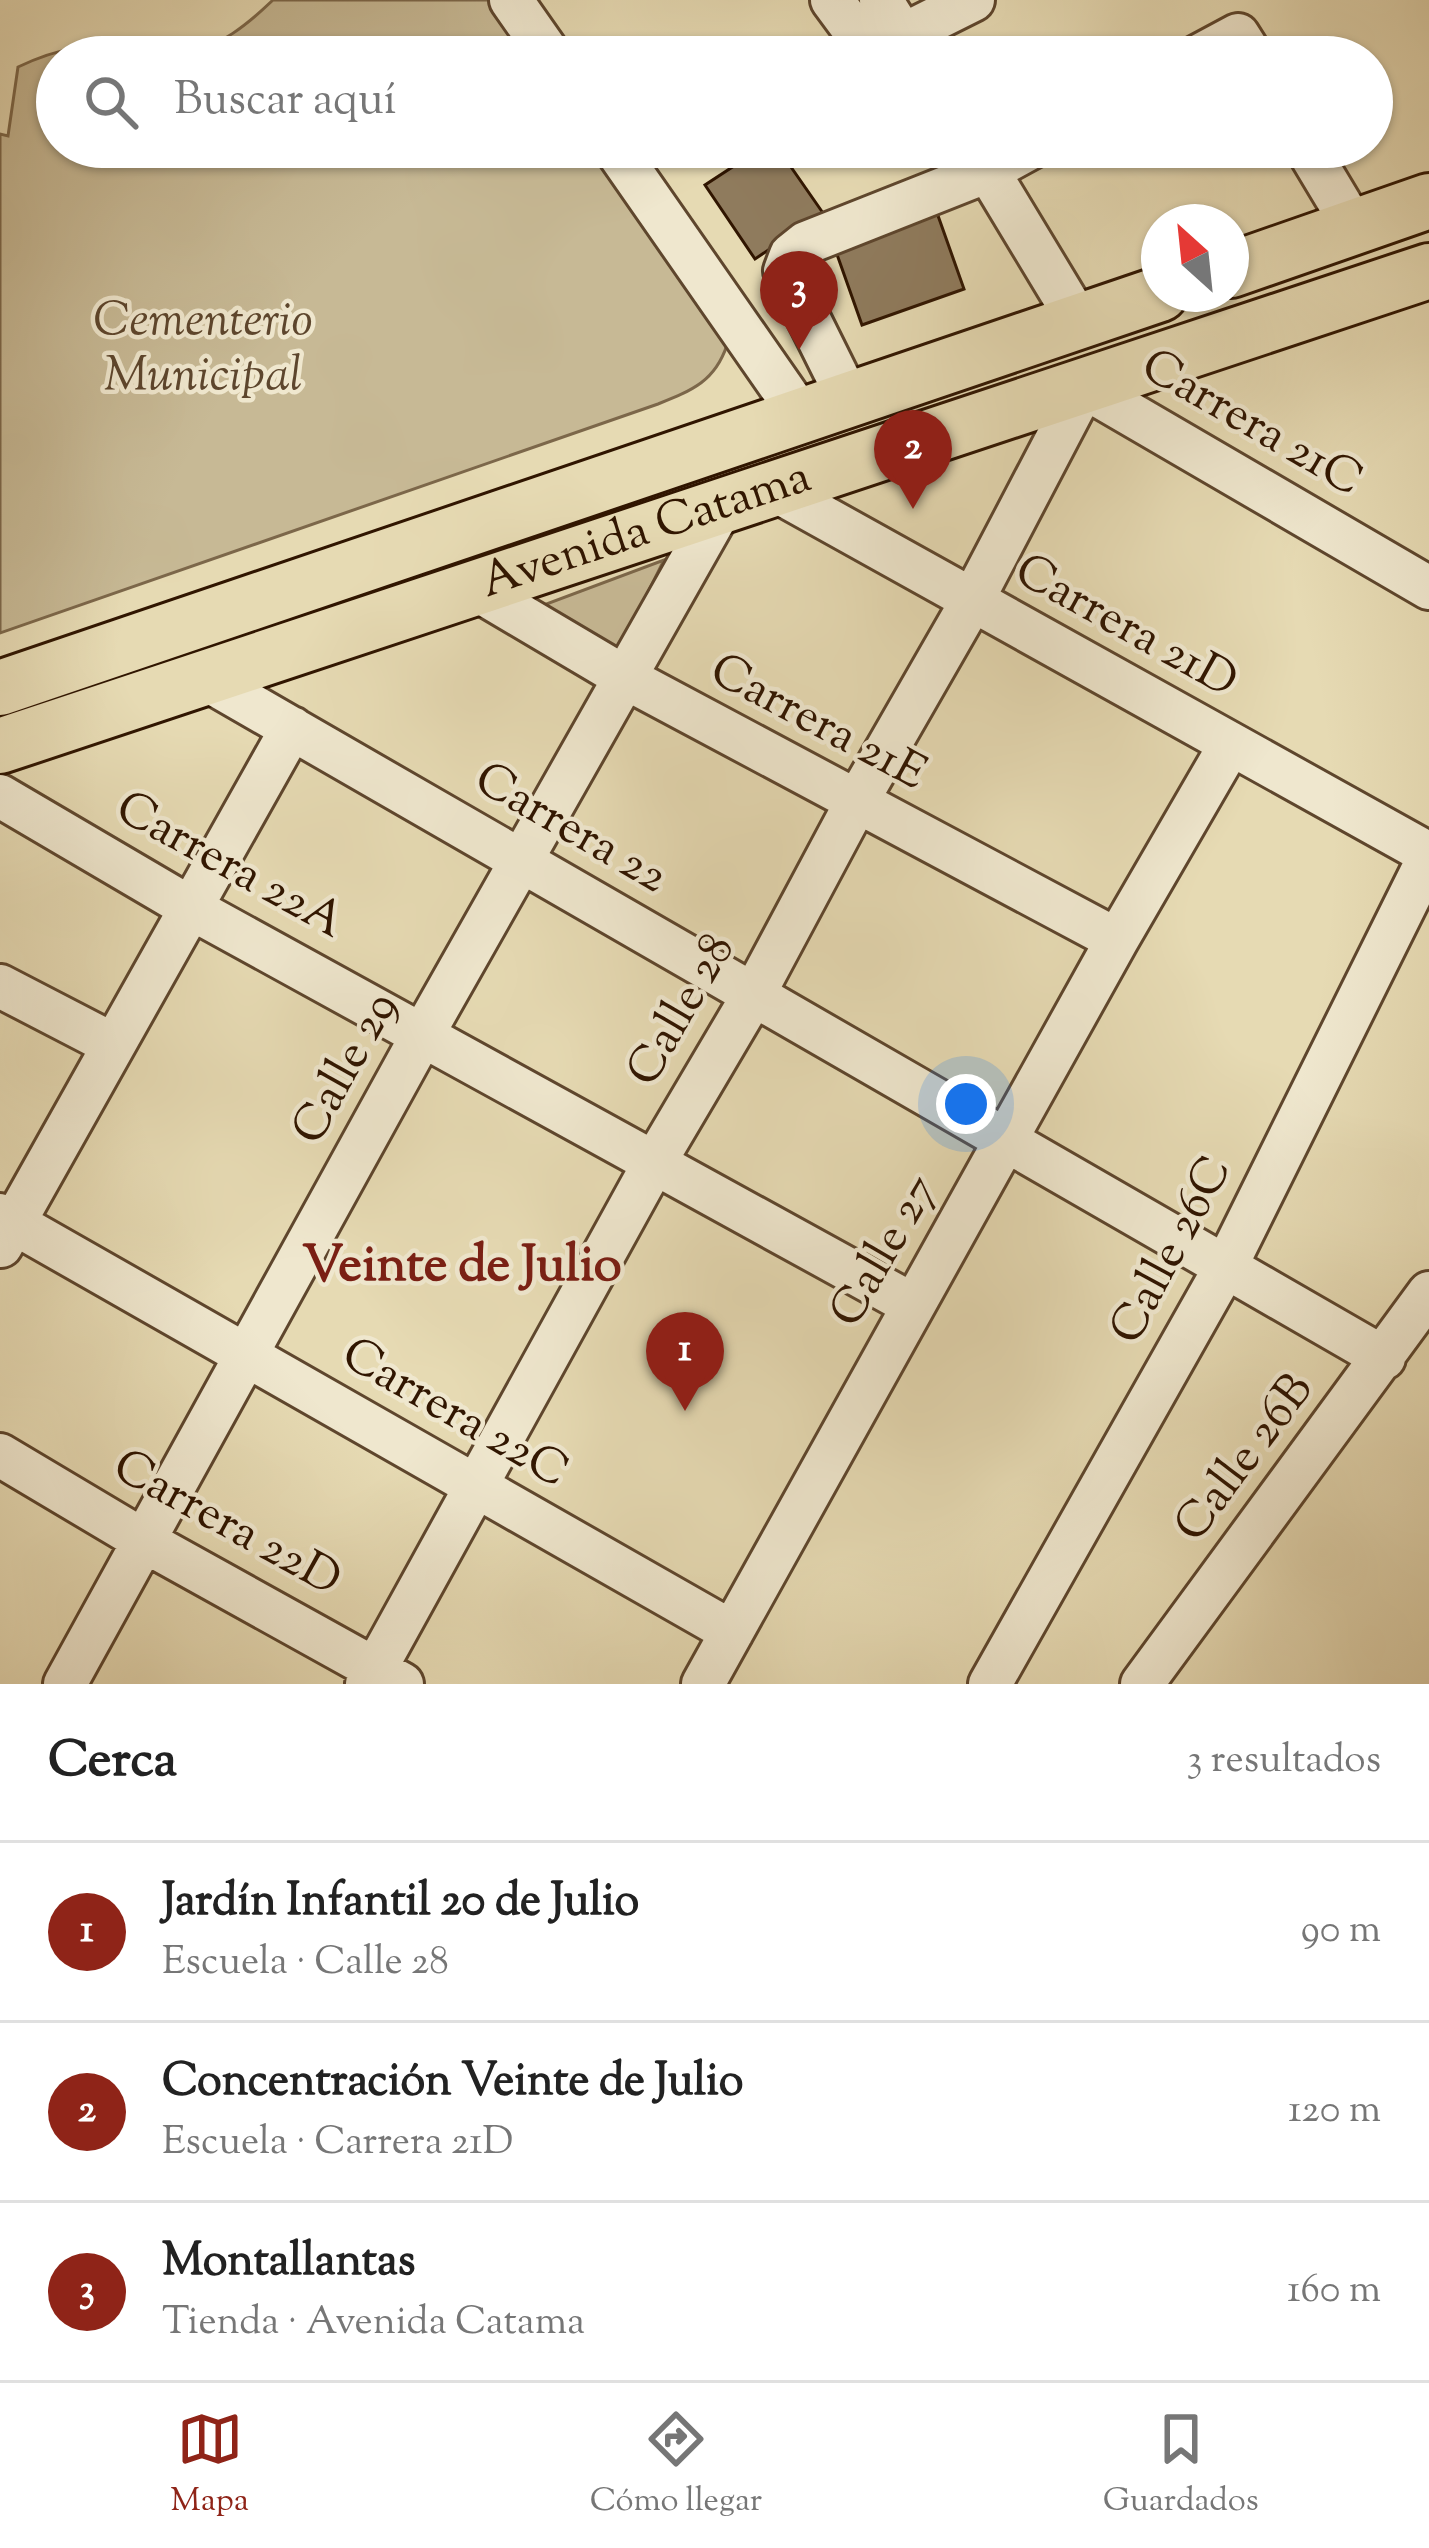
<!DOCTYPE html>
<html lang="es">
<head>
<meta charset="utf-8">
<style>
  body { margin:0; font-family:"Sorts Mill Goudy",serif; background:#f6f6f6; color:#222 }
  .compass { position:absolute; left:1141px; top:204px; width:108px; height:108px; border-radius:50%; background:#fff; box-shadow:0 3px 9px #0004; rotate:333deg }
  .you { position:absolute; left:966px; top:1104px; width:42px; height:42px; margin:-30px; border:9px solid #fff; border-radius:50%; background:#1a73e8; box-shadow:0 0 0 18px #1a73e833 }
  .badge { display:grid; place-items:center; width:78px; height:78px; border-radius:50%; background:#8f2418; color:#fff; font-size:39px; font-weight:700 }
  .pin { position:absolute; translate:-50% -99px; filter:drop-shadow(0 3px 6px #0008) }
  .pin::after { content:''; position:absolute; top:63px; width:42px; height:36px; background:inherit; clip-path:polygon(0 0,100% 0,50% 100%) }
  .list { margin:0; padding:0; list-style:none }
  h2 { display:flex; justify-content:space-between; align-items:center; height:156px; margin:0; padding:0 48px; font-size:51px }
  h2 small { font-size:39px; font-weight:400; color:#767676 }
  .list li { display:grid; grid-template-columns:78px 1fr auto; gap:36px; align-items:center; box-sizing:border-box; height:180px; padding:0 48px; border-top:3px solid #e0e0e0 }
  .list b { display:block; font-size:45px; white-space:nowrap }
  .list p { margin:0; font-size:39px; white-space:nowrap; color:#767676 }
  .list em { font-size:39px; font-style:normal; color:#767676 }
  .icon { flex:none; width:66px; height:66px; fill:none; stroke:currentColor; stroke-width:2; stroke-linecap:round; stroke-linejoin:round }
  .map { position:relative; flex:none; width:1429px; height:1684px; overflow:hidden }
  .search { position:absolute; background:#fff; box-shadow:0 3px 9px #0004; left:36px; right:36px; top:36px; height:132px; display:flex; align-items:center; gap:30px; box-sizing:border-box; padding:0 42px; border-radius:66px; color:#767676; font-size:45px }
  .sheet { height:696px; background:#fff }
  nav { display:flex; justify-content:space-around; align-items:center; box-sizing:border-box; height:168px; border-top:3px solid #e0e0e0; background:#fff; font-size:33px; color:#767676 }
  nav a { display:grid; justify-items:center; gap:6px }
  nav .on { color:#8f2418 }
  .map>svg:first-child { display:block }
  .green { fill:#c7b995; stroke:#7c674a; stroke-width:3 }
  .building { fill:#8f7b5d; stroke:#301500; stroke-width:3 }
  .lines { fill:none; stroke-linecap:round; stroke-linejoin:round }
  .minor-casing { stroke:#5e462d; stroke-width:48 }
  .major-casing { stroke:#301500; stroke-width:60 }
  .minor { stroke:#efe7ce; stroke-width:42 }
  .major { stroke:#e6dab3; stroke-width:54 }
  .labels { text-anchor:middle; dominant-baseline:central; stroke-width:9; stroke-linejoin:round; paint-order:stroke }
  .park-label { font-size:48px; font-style:italic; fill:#5d462d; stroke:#efe7ce }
  .street-label { font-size:48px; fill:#301500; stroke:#efe7ce }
  .neighbourhood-label { font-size:51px; font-weight:bold; fill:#7a1f14; stroke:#efe7ce }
</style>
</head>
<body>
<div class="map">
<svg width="1429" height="1684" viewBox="0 0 1429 1684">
  <rect width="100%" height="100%" fill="#e6dab3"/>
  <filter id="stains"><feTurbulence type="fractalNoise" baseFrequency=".00167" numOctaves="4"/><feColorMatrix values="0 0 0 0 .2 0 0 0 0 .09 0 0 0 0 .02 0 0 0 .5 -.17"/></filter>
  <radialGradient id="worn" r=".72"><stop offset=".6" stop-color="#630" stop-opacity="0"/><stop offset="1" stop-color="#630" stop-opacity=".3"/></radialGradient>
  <!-- green -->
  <path class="green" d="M273,0H498L553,57H57V147H610L727,345C715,381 693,390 658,404L0,633V134L8,136L18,67C58,48 94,41 138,47C154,49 170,57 185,54C219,48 249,23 273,0Z
    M664,560L619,651L541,606Z"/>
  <!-- building -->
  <path class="building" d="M763,147H777L823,213L755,259L705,185Z
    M936,210L964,289L862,325L834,246Z"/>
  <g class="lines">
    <!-- minor casing -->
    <g class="minor-casing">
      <path id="minor" d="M511,0L551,57
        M832,0L874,57
        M881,0L916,56
        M903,35L973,0
        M1197,57L1238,35L1252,57
        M614,147L802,417
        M1306,147L1354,227
        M974,148L1079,322
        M849,400L785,271L791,255L806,243L988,171L1032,147
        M773,489L1429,854
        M474,588L626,678L1117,940
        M204,678L1384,1358
        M0,796L189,907L913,1305
        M0,986L112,1044
        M0,1215L732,1632
        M1,1246L292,728
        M0,1455L146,1542L402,1684
        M65,1684L423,1034L722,506
        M367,1684L653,1165L754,994L856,803L972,601L1084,387L1429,588
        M703,1684L1117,940L1230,745
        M990,1684L1226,1266L1429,857
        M1142,1684L1429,1293"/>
    </g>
    <!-- major casing -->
    <g class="major-casing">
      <g id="major">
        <path d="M1231,270L1429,201"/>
        <path d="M0,688L1160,294"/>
        <path id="s1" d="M0,746L1429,271"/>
      </g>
    </g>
    <!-- minor -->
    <use href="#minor" class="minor"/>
    <!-- major -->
    <use href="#major" class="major"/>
  </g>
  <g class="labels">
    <!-- park labels -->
    <g class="park-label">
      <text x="203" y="322">Cementerio<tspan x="203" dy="55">Municipal</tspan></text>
    </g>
    <!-- street labels -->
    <g class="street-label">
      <text transform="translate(1251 425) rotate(30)">Carrera 21C</text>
      <text stroke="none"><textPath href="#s1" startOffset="681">Avenida Catama</textPath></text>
      <text transform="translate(1125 628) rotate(29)">Carrera 21D</text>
      <text transform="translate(817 724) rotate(28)">Carrera 21E</text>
      <text transform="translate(570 830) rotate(30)">Carrera 22</text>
      <text transform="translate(229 867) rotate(29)">Carrera 22A</text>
      <text transform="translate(683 1011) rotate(-60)">Calle 28</text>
      <text transform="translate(347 1069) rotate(-61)">Calle 29</text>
      <text transform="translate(1173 1251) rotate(-62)">Calle 26C</text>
      <text transform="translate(886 1252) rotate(-60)">Calle 27</text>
      <text transform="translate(454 1415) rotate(30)">Carrera 22C</text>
      <text transform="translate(1246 1459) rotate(-53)">Calle 26B</text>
      <text transform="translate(226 1525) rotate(29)">Carrera 22D</text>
    </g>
    <!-- neighbourhood labels -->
    <g class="neighbourhood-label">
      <text x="462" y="1267">Veinte de Julio</text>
    </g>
  </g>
  <rect width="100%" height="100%" filter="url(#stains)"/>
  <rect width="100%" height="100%" fill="url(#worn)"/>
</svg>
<svg class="compass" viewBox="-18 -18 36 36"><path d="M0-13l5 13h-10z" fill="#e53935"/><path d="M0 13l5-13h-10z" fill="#767676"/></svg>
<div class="you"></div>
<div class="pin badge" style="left:685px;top:1411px">1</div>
<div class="pin badge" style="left:913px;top:509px">2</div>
<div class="pin badge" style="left:799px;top:350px">3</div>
<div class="search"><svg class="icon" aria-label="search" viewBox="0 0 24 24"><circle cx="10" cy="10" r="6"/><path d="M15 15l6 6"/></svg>Buscar aquí</div>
</div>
<section class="sheet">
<h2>Cerca<small>3 resultados</small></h2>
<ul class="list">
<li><span class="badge">1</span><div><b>Jardín Infantil 20 de Julio</b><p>Escuela · Calle 28</p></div><em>90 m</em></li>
<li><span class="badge">2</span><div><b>Concentración Veinte de Julio</b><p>Escuela · Carrera 21D</p></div><em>120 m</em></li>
<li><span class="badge">3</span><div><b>Montallantas</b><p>Tienda · Avenida Catama</p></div><em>160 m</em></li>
</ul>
</section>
<nav>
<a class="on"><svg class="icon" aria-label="map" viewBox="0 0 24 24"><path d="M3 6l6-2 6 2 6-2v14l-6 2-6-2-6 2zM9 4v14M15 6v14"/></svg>Mapa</a>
<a><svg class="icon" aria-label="directions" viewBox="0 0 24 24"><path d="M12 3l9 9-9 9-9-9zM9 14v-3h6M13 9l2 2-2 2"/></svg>Cómo llegar</a>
<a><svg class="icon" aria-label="saved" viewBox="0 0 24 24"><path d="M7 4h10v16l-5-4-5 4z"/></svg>Guardados</a>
</nav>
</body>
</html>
